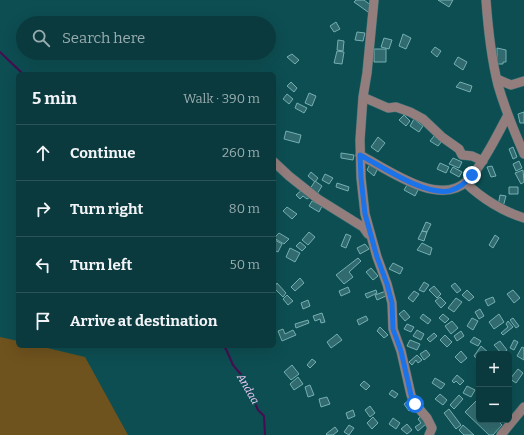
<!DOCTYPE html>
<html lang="en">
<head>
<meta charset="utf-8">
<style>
  body { margin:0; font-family:Bitter,serif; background:#184549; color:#f1f3f6 }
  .controls { position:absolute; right:12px; bottom:12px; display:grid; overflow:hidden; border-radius:6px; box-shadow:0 4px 16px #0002 }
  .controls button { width:36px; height:36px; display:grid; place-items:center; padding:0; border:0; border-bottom:1px solid #2a5458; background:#0a3a3e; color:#f1f3f6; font:20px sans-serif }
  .stop { position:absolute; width:12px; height:12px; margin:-9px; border:3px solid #1a73e8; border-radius:50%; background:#fff }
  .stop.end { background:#1a73e8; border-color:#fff; box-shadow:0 1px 4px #0008 }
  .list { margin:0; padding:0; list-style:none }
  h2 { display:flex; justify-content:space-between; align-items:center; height:52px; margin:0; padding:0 16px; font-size:17px }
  h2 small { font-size:13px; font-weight:400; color:#99adb0 }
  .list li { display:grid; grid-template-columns:26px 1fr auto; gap:12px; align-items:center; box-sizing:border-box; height:56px; padding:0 16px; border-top:1px solid #2a5458 }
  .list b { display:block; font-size:15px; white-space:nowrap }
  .list em { font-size:13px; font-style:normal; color:#99adb0 }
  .icon { flex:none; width:22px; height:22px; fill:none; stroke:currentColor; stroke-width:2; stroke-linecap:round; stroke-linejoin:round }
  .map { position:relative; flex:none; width:524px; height:435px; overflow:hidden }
  .search { position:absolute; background:#0a3a3e; box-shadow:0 4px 16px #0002; left:16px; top:16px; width:260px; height:44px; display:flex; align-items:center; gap:10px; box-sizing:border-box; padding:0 14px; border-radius:22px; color:#99adb0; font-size:15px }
  .panel { position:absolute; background:#0a3a3e; box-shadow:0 4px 16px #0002; left:16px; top:72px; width:260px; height:276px; border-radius:6px }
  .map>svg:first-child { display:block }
  .green { fill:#6f531e }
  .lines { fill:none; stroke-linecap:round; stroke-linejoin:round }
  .stream { stroke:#460d51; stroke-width:2 }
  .building { fill:#316b6f; stroke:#74afb2 }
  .minor-casing { stroke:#356e72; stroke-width:10 }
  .minor { stroke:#947e7d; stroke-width:9 }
  .route { stroke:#1a73e8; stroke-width:5 }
  .labels { text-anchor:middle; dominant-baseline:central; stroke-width:3.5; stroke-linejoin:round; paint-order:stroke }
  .water-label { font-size:11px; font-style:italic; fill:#f2cdfa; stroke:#0d4e52 }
</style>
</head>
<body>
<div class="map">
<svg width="524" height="435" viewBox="0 0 524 435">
  <rect width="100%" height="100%" fill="#0d4e52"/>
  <!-- green -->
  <path class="green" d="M0,337L18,341V346H39L85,357L128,435H0Z"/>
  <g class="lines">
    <!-- stream -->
    <path class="stream" d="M0,52L23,74
      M223,346L226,349L233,365L243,377L258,410L264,416L265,435"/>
  </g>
  <!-- building -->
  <path class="building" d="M356,0H364L373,7L368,12L354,2Z
    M438,0H453L449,7Z
    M336,22L340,29L334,32L330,26Z
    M357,32L365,33L363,41L355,40Z
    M403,34L411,38L406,49L399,46Z
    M384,38L392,40L389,49L381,47Z
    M338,40L344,41L343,51L337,50Z
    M435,47L441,51L437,57L431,52Z
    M497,48L506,50V62H503V64H497Z
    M374,49H386V62H374Z
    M337,51L344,52L342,64L334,63Z
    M292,54L299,60L295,64L287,57Z
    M458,57L467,62L463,70L454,64Z
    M291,82L297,88L294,92L287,86Z
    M460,82L472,86L470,92L456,87Z
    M309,93L316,96L312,106L305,103Z
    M287,94L293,99L289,104L283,99Z
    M297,103L307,108L304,113L295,108Z
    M524,112V123H520L518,114Z
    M404,115L410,121L406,126L399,120Z
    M414,119L423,126L419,132L410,126Z
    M286,131L301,135L299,143L284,139Z
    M434,136L442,141L438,146L430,141Z
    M378,137L385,143L378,152L371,147Z
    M513,147L517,157L513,159L509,149Z
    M341,153L354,155L353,160L341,158Z
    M453,158L462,162L459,168L449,164Z
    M519,161L522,168L516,171L513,164Z
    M440,163L449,167L446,173L437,169Z
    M370,164L378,168L374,176L367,170Z
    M492,166L496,176L491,177L487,167Z
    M453,167L462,172L459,177L450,172Z
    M523,170L524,182L521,184L515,173Z
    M311,172L318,178L315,182L308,176Z
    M325,174L333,178L329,184L322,180Z
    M315,181L322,186L317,194L310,189Z
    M337,183L349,187L348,191L336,187Z
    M407,185L418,190L415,196L404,190Z
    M509,187H518V194H509Z
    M303,189L312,196L307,199L303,196L300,199L296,195Z
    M500,195L506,196L503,207L498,206Z
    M312,201L322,206L319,212L309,206Z
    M287,207L297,214L292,219L283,211Z
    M426,222L431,224L427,232L422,231Z
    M422,231L427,232L424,241L418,239Z
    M309,232L315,237L308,245L302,240Z
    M279,233L289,239L284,244L274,238Z
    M346,234L351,236L346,248L341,246Z
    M495,235L499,238L493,248L489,245Z
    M275,240L282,244L278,252L274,250V243Z
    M300,242L306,247L302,251L296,246Z
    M422,243L432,248L430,255L417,250Z
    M365,244L369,249L360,254L357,248Z
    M290,248L300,253L295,262L286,257Z
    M358,258L361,261L349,272L353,277L344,284L336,275Z
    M393,263L403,268L400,274L389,269Z
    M371,268L378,276L373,280L366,272Z
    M300,278L304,283L295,291L291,287Z
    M424,282L429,285L424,292L419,290Z
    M277,283L286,293L283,297L274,288Z
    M455,283L461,290L457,293L451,286Z
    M434,286L441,294L437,298L429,290Z
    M348,287L350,292L341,296L339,291Z
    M376,290L377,293L367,298L365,294Z
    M467,290L474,297L469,301L462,295Z
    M513,290L520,298L514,303L507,294Z
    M386,291L388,295L377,300L375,295Z
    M414,291L419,294L413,302L408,298Z
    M287,295L293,301L288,305L283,299Z
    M440,297L446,303L441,308L435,301Z
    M493,297L495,302L488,306L485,300Z
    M456,298L462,302L454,312L448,308Z
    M308,300L310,306L303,309L301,303Z
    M480,309L484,316L479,319L475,312Z
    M404,310L410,317L405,321L399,314Z
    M322,313L325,322L321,323L320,319L315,321L313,316Z
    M423,314L431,320L428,324L420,318Z
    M443,314L449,319L445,323L439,318Z
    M499,314L504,322L494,329L489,322Z
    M366,316L368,320L359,325L357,320Z
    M472,318L478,321L473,330L467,326Z
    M513,318L519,326L516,328L510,320Z
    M308,320L309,323L296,328L295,324Z
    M452,321L458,328L451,334L445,326Z
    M508,321L513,327L503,335L501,333L508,327L506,324Z
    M407,324L414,327L411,332L404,329Z
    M380,327L388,335L384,338L377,331Z
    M283,329L285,334L293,330L296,335L282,341L278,331Z
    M417,330L424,334L421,340L413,336Z
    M461,331L464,336L457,341L454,336Z
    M434,333L437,336L430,342L427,339Z
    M337,334L342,340L331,348L327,342Z
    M445,335L452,342L447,347L440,340Z
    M474,337L481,341L478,346L470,342Z
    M410,340L420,344L417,350L407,346Z
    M514,340L518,342L514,350L510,348Z
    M500,341L507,350L502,354L494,345Z
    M481,346L489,353L479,354V360L474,356Z
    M522,347L524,348V360L517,356Z
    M426,350L430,355L424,360L420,354Z
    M461,351L467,358L461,363L455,357Z
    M417,355L422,360L418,363L416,360L412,365L409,362Z
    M312,359L316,362L310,368L307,365Z
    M292,365L299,374L291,380L284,372Z
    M518,369L523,373L516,383L510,379Z
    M457,375L464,381L460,385L456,381L454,383L452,381Z
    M298,377L303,384L294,390L290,384Z
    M435,378L445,384L441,389L432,383Z
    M364,381L370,386L366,390L360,385Z
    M310,385L314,395L308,397L305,387Z
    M467,386L475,390L471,397L463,393Z
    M392,390L398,394L395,398L389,394Z
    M440,394L447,400L443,405L435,399Z
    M459,395L463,399L454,409L450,405Z
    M327,397L330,404L321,407L319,399Z
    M408,401L413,408L409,411L404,404Z
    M476,401L479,404V420H497L502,425L493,435H489L465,412Z
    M370,406L375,413L370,417L365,410Z
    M449,409L461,425L456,429L444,413Z
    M353,410L355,416L348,419L346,413Z
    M421,416L427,423L418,431L415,427L421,423L418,419Z
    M373,417L378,423L372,429L367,423Z
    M393,418L400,423L396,429L389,424Z
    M407,424L412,430L407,434L401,429Z
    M349,425L354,428L349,435L344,432Z
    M463,425L474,435H464L459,430Z
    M335,427L338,431L333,435H327L326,434Z"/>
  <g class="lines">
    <!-- minor casing -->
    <g class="minor-casing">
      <path id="minor" d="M374,0L367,73L363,97L360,140L361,178L365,214L377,257L387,284L392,303L393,329L401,351L411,395L415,404L427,418L432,428L429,435
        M486,0C488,28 491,57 498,85C505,109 514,131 524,154
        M497,79L511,85L524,81
        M363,97L388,108L396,107L410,112L423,119L442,137L459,149L462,155L472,156L483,161
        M360,155C387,169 438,207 466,182C469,180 472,176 474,173C488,155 497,135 508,115
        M274,162L289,176L318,199L363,227L368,234
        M466,183C481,198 504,212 524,218
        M501,435L524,407"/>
    </g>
    <!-- minor -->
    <use href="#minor" class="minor"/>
  </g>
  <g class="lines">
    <!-- route -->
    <path class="route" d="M415,404L411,395L401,351L393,329L392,303L387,284L377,257L365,214L361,178L360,155C383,167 423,195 449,191C458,189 467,182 472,175"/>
  </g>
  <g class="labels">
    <!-- water labels -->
    <g class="water-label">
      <text transform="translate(248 389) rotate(60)">Andaa</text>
    </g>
  </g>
</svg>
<div class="controls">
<button>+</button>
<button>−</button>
</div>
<div class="stop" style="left:415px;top:404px"></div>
<div class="stop end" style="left:472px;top:175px"></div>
<div class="search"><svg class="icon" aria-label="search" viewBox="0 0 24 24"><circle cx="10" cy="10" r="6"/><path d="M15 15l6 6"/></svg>Search here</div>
<section class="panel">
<h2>5 min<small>Walk · 390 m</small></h2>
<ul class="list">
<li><svg class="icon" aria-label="ahead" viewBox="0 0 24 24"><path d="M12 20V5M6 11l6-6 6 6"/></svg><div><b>Continue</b></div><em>260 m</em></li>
<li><svg class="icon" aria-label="right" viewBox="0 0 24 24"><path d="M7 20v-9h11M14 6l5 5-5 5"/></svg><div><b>Turn right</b></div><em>80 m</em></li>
<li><svg class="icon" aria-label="left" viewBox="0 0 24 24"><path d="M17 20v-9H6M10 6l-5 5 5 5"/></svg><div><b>Turn left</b></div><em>50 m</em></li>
<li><svg class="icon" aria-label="arrive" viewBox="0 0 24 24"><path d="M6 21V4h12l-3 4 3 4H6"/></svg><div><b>Arrive at destination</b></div></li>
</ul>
</section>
</div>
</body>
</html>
